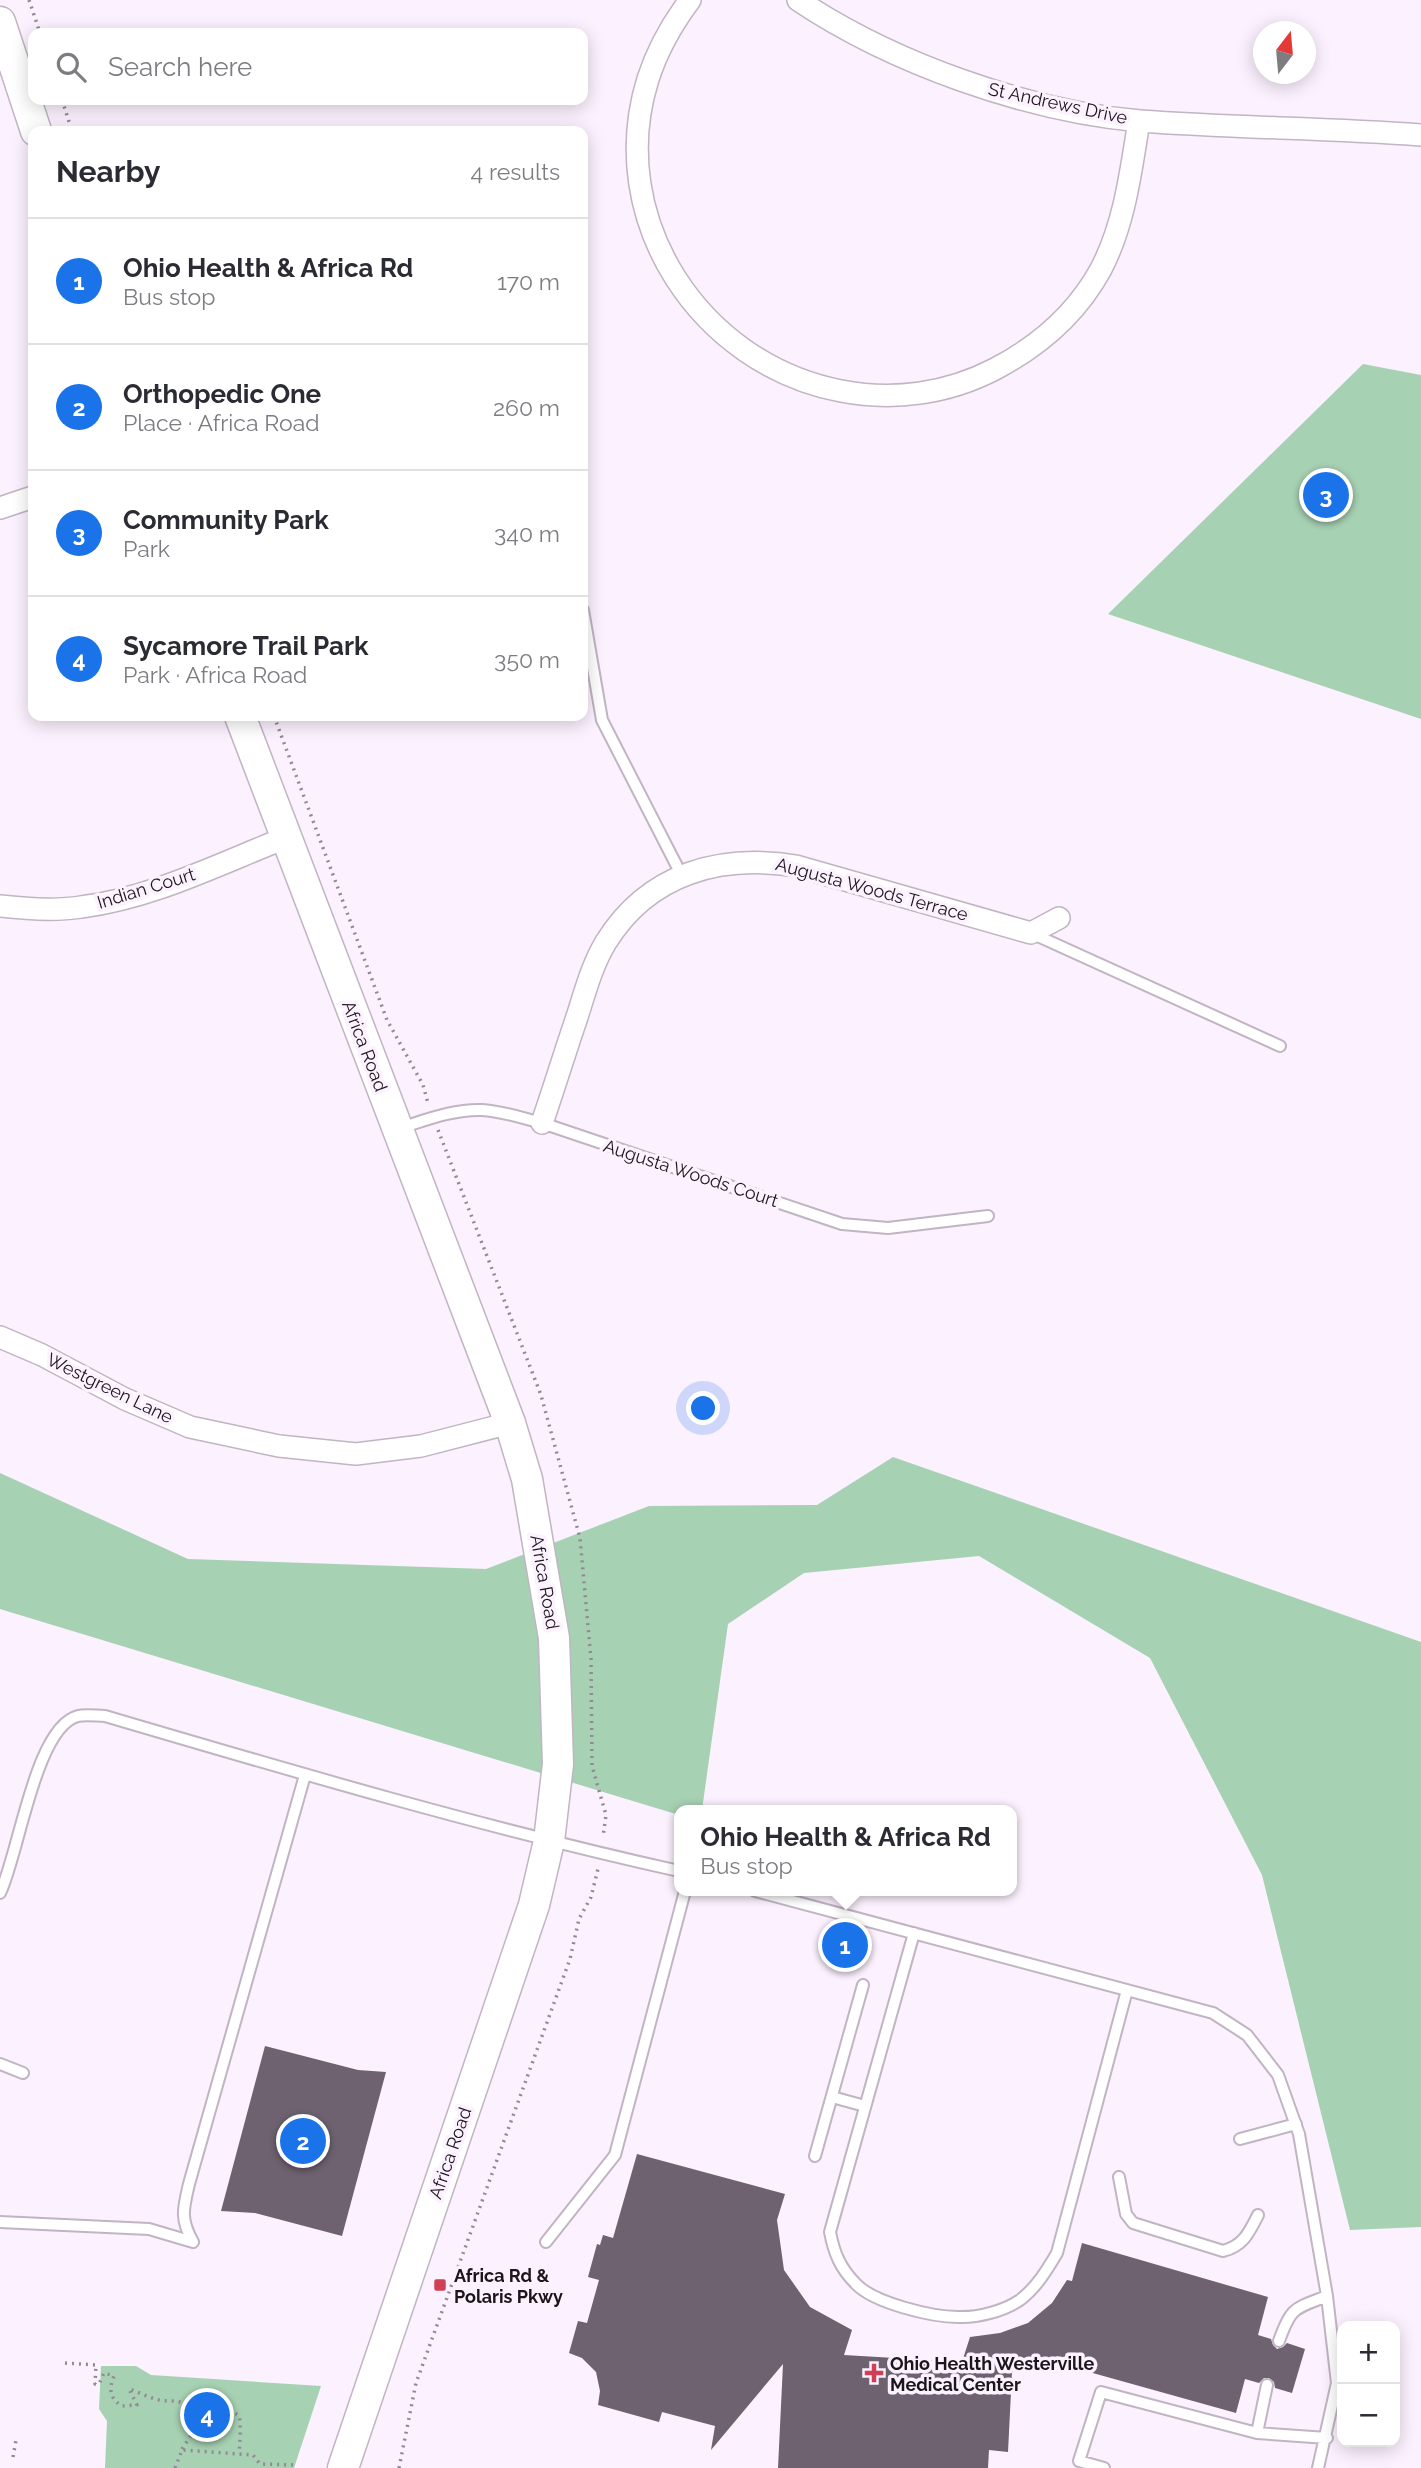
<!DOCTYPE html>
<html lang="en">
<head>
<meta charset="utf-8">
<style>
  body { margin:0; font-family:Raleway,sans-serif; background:#f7f7f7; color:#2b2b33 }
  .controls { position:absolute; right:21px; bottom:21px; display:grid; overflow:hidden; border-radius:14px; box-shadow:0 4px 18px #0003 }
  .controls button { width:63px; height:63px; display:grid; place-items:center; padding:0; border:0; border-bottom:2px solid #e1e1e2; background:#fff; color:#2b2b33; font:35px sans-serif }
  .compass { position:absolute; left:1253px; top:21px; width:63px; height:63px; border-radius:50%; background:#fff; box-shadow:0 4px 18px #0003; rotate:16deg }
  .you { position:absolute; left:704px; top:1409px; width:24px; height:24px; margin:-18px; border:5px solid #fff; border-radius:50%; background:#1a73e8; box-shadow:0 0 0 10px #1a73e833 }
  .badge { display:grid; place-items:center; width:46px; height:46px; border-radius:50%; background:#1a73e8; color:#fff; font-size:23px; font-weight:700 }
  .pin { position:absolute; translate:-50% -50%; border:4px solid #fff; box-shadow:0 2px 7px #0006 }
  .popup { position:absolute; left:674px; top:1805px; width:343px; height:91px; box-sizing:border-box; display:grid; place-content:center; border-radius:14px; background:#fff; filter:drop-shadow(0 2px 5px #0005); font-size:23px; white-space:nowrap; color:#7c7c81 }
  .popup b { font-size:26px; color:#2b2b33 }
  .popup::after { content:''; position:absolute; left:50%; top:100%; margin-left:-14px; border:14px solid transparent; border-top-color:#fff }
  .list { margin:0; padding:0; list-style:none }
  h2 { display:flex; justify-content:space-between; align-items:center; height:91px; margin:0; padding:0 28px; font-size:30px }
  h2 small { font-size:23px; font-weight:400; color:#7c7c81 }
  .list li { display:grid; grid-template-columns:46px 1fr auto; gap:21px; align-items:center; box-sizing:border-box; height:126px; padding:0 28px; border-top:2px solid #e1e1e2 }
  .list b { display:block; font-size:26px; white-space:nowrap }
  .list p { margin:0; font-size:23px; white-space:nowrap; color:#7c7c81 }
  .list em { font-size:23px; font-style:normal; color:#7c7c81 }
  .icon { flex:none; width:38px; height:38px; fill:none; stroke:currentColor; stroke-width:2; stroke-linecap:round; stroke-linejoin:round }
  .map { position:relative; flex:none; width:1421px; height:2468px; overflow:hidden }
  .search { position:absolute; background:#fff; box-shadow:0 4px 18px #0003; left:28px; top:28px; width:560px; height:77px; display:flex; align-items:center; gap:18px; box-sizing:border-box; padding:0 24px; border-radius:14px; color:#7c7c81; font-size:26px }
  .panel { position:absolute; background:#fff; box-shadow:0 4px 18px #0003; left:28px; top:126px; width:560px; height:595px; border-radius:14px }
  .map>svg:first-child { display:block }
  .green { fill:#a7d1b3 }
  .building { fill:#6e6270 }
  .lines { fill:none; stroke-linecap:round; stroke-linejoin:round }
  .lane-casing { stroke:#c1b4c3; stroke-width:14 }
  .street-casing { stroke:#c1b4c3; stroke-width:24 }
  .secondary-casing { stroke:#c1b4c3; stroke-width:33 }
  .path { stroke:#928a93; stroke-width:3.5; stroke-dasharray:2 5; stroke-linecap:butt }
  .lane { stroke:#fff; stroke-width:10 }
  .street { stroke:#fff; stroke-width:21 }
  .secondary { stroke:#fff; stroke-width:30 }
  .poi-dot { fill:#d03f53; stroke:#fcf1fe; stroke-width:2.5 }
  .labels { text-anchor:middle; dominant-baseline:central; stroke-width:7; stroke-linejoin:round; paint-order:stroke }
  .street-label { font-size:18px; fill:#1b161b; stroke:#fcf1fe }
  .poi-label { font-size:18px; font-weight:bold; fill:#1b161b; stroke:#fcf1fe; text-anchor:start }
</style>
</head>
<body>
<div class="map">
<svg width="1421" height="2468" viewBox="0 0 1421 2468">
  <rect width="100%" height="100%" fill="#fcf1fe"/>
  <!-- green -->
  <path class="green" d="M1363,364L1421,375V719L1108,614Z
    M893,1457L1421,1642V2227L1350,2230L1262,1875L1150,1658L979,1556L804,1573L728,1624L702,1810H679V1815L0,1609V1473L188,1559L486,1569L649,1506L817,1505Z
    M101,2366H136L151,2375L321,2386L294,2468H105L107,2421L99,2409Z"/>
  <!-- building -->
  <path class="building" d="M265,2046L358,2070L386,2072L342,2236L255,2213L221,2211Z
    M637,2154L785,2194L777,2220L784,2270L810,2307L852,2330L844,2355L962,2362L970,2337L1000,2333L1028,2323L1052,2303L1067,2280L1072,2281L1082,2243L1268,2297L1258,2335L1271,2339L1273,2345L1277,2349L1283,2347L1287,2343L1305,2349L1292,2393L1275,2388L1274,2382L1269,2378H1264L1259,2383L1245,2379L1236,2413L1039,2358L1012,2372L1008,2452L989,2450L988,2468H778L783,2364L711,2450L715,2426L662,2412L659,2422L598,2405L600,2391L596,2372L582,2358L569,2353L578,2321L587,2323L599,2280L588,2277L597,2244L600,2245L603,2235L613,2238Z"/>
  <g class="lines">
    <!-- lane casing -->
    <g class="lane-casing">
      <path id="lane" d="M583,610L602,720L682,876
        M1031,933L1280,1046
        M400,1128C426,1120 454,1109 482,1110C502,1111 522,1118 542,1123L842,1224L888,1228L988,1216
        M755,1891L1213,2013L1247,2035L1278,2075L1299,2134L1327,2296L1337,2383L1318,2468
        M0,1893C19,1854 35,1727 78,1716C86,1714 97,1716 105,1716C295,1772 485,1828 679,1871
        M914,1933L830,2232C834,2253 840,2268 856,2284C874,2303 932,2317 958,2317C977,2318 1004,2311 1020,2300C1036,2288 1047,2270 1057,2253L1127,1990
        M0,2064L23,2073
        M832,2097L865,2106
        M1240,2139L1296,2124
        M815,2156L863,1985
        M1119,2177L1126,2214L1133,2223L1223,2251C1243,2246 1249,2233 1258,2215
        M0,2222L149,2229L193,2242
        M193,2242C180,2219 183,2209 189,2184L305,1775
        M546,2242L615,2155L685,1891
        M1279,2341C1291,2307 1294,2309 1327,2296
        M1257,2433L1267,2385
        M1104,2468L1079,2461L1101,2392L1257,2433L1327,2438"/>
    </g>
    <!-- street casing -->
    <g class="street-casing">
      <path id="street" d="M690,0C672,24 657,51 648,79C604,219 700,364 841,391C893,401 947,394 995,369C1039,346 1077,313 1101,269C1125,223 1131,170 1139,121
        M798,0C892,63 1027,111 1140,121C1234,128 1327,128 1421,135
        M0,508L33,497
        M0,906C26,909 55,911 81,907C152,898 219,864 285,838
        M542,1123C554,1088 565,1052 577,1017C585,992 592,965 606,942C649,873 720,854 796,866L1031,933L1059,918
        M0,1337L42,1355L125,1399L190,1427L279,1446L356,1454L421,1446L510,1423"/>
    </g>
    <!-- secondary casing -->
    <g class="secondary-casing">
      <path id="secondary" d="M0,22L36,131
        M240,716L510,1423L527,1479L554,1638L558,1764L549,1841L534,1905L343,2468"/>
    </g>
    <!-- path -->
    <path class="path" d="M29,0L40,33
      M62,100L72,131
      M274,716L387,1020L423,1085L428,1103
      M438,1130L541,1395L580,1538L591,1659L592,1766L606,1815L603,1837
      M65,2363L96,2365L95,2384H99L104,2373L114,2376C109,2389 109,2398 122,2406L137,2405L129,2389C139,2392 149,2398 159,2400C168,2402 177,2399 186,2405C193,2410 199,2418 208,2419C218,2419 230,2407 239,2416C241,2418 240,2447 239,2452
      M182,2449L190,2437L208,2419
      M13,2457L16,2440
      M175,2468L182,2450L253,2455L260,2464L297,2465
      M399,2468L416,2383L570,1959L579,1919L591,1897L598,1869"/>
    <!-- lane -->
    <use href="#lane" class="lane"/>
    <!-- street -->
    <use href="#street" class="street"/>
    <!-- secondary -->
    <use href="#secondary" class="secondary"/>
  </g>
  <!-- markers -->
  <g class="poi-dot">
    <rect x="433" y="2278" width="14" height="14" rx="3.5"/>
    <path d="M870.5 2362.5h7v7h7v7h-7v7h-7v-7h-7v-7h7z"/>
  </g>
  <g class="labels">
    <!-- street labels -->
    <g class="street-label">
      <text transform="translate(1058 103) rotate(12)">St Andrews Drive</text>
      <text transform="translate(146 888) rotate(-17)">Indian Court</text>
      <text transform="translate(872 889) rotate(15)">Augusta Woods Terrace</text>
      <text transform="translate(365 1046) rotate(69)">Africa Road</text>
      <text transform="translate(691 1173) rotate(18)">Augusta Woods Court</text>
      <text transform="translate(110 1388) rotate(26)">Westgreen Lane</text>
      <text transform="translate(545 1582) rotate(80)">Africa Road</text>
      <text transform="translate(450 2153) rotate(-71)">Africa Road</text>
    </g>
    <!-- poi labels -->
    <g class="poi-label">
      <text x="454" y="2275">Africa Rd &amp;<tspan x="454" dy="21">Polaris Pkwy</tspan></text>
      <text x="890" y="2363">Ohio Health Westerville<tspan x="890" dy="21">Medical Center</tspan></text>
    </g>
  </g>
</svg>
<div class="controls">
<button>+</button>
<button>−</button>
</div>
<svg class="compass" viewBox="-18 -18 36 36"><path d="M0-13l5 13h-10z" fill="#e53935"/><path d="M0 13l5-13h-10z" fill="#7c7c81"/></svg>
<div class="you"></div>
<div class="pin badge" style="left:845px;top:1945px">1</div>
<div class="popup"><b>Ohio Health &amp; Africa Rd</b>Bus stop</div>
<div class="pin badge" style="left:303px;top:2141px">2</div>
<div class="pin badge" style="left:1326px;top:495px">3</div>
<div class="pin badge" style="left:207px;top:2415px">4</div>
<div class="search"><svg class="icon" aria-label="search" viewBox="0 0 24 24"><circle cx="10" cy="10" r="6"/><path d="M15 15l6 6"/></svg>Search here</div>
<section class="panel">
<h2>Nearby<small>4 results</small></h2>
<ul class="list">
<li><span class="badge">1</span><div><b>Ohio Health &amp; Africa Rd</b><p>Bus stop</p></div><em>170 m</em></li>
<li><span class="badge">2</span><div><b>Orthopedic One</b><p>Place · Africa Road</p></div><em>260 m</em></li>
<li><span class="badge">3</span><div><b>Community Park</b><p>Park</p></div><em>340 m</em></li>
<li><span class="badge">4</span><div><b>Sycamore Trail Park</b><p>Park · Africa Road</p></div><em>350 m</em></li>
</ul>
</section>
</div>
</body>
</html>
